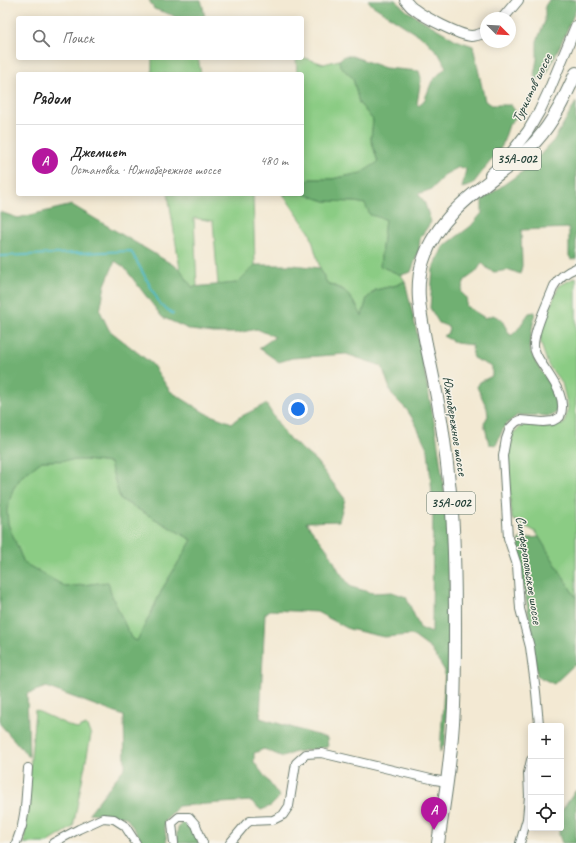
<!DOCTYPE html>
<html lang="ru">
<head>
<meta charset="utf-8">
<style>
  body { margin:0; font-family:Caveat,sans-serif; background:#f6f6f6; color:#222 }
  .controls { position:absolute; right:12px; bottom:12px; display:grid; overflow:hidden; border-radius:4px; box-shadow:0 2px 10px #0003 }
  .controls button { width:36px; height:36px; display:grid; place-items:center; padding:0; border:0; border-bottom:1px solid #e0e0e0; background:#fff; color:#222; font:20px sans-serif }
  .compass { position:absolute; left:480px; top:12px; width:36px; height:36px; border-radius:50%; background:#fff; box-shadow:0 2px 10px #0003; rotate:114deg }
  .you { position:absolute; left:298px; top:409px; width:14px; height:14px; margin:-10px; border:3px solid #fff; border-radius:50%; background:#1a73e8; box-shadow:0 0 0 6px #1a73e833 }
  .badge { display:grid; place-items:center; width:26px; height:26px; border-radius:50%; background:#b5179e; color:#fff; font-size:13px; font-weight:700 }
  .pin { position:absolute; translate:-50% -33px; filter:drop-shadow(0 1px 2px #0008) }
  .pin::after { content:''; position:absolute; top:21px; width:14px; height:12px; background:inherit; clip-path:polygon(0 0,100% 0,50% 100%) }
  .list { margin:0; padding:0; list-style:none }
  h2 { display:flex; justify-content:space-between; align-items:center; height:52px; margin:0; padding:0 16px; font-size:17px }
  h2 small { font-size:13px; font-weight:400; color:#767676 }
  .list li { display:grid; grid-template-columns:26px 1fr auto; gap:12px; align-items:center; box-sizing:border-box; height:72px; padding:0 16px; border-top:1px solid #e0e0e0 }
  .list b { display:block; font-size:15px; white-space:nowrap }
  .list p { margin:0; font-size:13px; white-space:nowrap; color:#767676 }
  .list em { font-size:13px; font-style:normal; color:#767676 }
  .icon { flex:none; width:22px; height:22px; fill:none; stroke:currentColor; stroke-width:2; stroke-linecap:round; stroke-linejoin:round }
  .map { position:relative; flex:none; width:576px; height:843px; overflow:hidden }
  .search { position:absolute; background:#fff; box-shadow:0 2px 10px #0003; left:16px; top:16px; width:288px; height:44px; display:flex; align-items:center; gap:10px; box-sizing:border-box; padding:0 14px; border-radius:4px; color:#767676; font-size:15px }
  .panel { position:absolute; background:#fff; box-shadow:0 2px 10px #0003; left:16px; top:72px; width:288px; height:124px; border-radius:4px }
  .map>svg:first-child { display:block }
  .green { fill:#8bcc84; stroke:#55845c }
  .forest { fill:#70b072; stroke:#487653; fill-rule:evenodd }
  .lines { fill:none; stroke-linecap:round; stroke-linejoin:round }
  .stream { stroke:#4cb9c7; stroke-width:2 }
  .minor-casing { stroke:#69796c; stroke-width:10 }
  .major-casing { stroke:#69796c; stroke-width:12 }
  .highway-casing { stroke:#69796c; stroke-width:14 }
  .minor { stroke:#fff; stroke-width:8 }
  .major { stroke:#fff; stroke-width:10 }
  .highway { stroke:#fff; stroke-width:12 }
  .labels { text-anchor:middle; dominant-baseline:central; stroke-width:3; stroke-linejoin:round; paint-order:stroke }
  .shield { fill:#f7f3e8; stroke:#60746a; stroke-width:1 }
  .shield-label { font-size:13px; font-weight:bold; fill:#1f3d34 }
  .street-label { font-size:14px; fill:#1f3d34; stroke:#f7f3e8 }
</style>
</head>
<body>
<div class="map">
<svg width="576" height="843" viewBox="0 0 576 843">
  <rect width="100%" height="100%" fill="#f7f3e8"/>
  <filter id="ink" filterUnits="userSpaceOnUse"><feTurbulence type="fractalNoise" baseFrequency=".025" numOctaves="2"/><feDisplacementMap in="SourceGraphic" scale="8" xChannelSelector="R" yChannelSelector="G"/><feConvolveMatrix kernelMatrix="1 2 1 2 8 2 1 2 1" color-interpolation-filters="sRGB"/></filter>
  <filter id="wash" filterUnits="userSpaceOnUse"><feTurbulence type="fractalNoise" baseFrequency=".012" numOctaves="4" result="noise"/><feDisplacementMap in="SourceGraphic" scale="16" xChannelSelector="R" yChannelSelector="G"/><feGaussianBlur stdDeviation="0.9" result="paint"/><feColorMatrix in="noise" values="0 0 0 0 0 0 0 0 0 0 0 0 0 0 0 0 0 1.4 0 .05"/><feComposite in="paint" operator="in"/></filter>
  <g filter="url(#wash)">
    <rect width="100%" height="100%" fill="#f3e9d3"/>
    <!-- green -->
    <path class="green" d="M302,57L324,64L339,60L340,66L353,78L359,103L373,120L371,139L378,163L361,173L332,179H310L325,201L355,202L365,204L385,219L380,266L401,275L405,281L397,285L375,290L367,298L362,317L356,305L344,290L327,283L320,268L310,233L283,194H302V74H297L296,58H302Z
      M152,58H198L201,74H152Z
      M168,194H253L255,265L237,283L218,285L213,221L194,218L197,287H192L180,269Z
      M576,277V598L536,532L512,519L509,486V452L513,433L524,424L544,428L564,424L568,407L562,383L548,365L541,344L540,331L559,286Z
      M85,460L110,463L120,499L192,540L164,586L137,641L131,638L112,596L108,582L66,587L24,563L8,524L6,510L13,489L22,476L42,461Z
      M35,710L77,729L86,725L91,735L73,827L47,843H24Z"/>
    <!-- forest -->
    <path class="forest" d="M149,0H201L203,7L205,18H176L172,15L154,9Z
      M368,0H395L407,11L456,40L473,46L485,101L491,105H511L518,115L509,125L502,146L472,185L462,188L466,169L459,167L444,175L432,189L418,194L424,201L431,222L420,238L419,250L411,272L401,275L380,266L385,219L370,215L365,204L355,202L325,201L304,194L303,190L307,181L310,179H332L361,173L378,162L371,139L373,120L359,103L353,78L340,66L339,60L344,56H352L385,68L419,71L421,78L417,104L419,106L425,99L432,81L446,67L439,54L426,40L372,5Z
      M549,0H576V9L565,35L547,73L537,80L534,75L537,59V41L545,21V6Z
      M576,102V259L572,260L569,256V228L521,230L522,266L520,274L510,270L494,272L488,269L482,263L476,272L465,280L461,292L467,298L466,306L485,318L493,315L501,319L510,335H512L518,329L529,313L535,312L529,347L536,363L557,394L559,410L552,416L518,415L505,425L496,445L489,444L484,423L488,416L487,408L477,387L480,382L492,376V367L473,358L472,345L456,343L443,336L448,333L449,327L439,323L430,308L433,269L443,247L471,226L482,213V200L529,167L554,140Z
      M72,205L180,269L192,287L237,283L255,265H293L320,268L327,283L344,290L356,305L362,316L367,298L376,290L397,285L405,281L417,333L436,432L450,530V669L445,743L440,752L445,671L431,649L412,635L384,637L349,629L317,612L270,610L265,614L260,718L327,738L328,747L295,752L283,757L264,749L254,753V762L280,797L271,806L261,810L251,801L178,806L164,822L167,843H143L126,817L89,813L125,767L124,716L46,687L27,694L29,757L0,724V212L18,218ZM115,261L124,267L162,317L191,330L213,333H237L257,329L275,337L259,348L279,362L292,358L346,354L382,366L392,395L407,410L414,421L428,450L433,504L432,633L420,628L406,597L392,592L373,593L351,587L339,571L329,552L306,522L339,521L345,499L316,461L286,436L266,404L238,418L232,423L205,413L170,391L152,364L109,330L100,311L105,285ZM85,460L110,463L120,499L192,540L164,586L137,641L131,638L112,596L108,582L66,587L24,563L8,524L7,510L13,489L22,476L42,461Z
      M539,537L576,598V666L574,665L554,684L537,676L527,604L522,581L519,554V539Z
      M576,790V843H562L559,835V828H561V812Z
      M183,821L190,824L199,843H178C176,834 176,829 183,821Z"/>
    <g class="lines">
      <!-- stream -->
      <path class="stream" d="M0,256L131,251L160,304L173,314"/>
    </g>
  </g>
  <g filter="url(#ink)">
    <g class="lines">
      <!-- minor casing -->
      <g class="minor-casing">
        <path id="minor" d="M539,726V724L536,692L530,647L520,609L517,565L508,538L503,456L506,439L510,428L516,422L520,420L543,422L553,421L560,417C568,398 552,380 542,364C538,358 534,352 534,345C534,329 548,302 554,286C559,277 566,272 576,268
          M16,843L22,826L25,808L28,768
          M53,843L79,829L103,818L114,819L125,826L136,843
          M174,843L172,823L179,817H189L196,825L203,843
          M230,843L246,824L250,821L273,820L283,815L289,806L296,763L306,754L321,753L435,780L447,782
          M520,843L527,819L529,796L528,773L531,760"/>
      </g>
      <!-- major casing -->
      <g class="major-casing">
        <path id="major" d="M405,0C408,3 410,7 414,9C424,17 459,35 471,36C476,36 481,34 486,32
          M503,18L518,0
          M490,175L508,157L528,131L539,112L548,93L576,26"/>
      </g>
      <!-- highway casing -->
      <g class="highway-casing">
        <path id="highway" d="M438,843C445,798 452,752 454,706C455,679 455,653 455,626C455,584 455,542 451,501C448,472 445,442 440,414C436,390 431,367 426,344C421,317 414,288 423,261C436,220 472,194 505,169C516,160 527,151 536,141C554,121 565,97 576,73"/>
      </g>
      <!-- minor -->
      <use href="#minor" class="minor"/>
      <!-- major -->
      <use href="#major" class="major"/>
      <!-- highway -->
      <use href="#highway" class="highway"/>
    </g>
  </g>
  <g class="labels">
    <!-- shield labels -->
    <g class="shield">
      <rect x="493" y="148" width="48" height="22" rx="3"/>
      <rect x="427" y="492" width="48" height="22" rx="3"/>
    </g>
    <g class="shield-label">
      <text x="517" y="159">35А-002</text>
      <text x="451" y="503">35А-002</text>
    </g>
    <!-- street labels -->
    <g class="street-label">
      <text transform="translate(532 88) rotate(-64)">Туристов шоссе</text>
      <text transform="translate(455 426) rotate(81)">Южнобережное шоссе</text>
      <text transform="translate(529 570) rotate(81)">Симферопольское шоссе</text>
    </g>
  </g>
</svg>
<div class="controls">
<button>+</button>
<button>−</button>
<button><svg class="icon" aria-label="locate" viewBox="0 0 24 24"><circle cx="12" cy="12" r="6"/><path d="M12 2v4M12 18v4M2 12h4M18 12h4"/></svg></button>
</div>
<svg class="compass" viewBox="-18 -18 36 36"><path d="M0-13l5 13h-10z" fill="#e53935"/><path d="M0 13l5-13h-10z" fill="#767676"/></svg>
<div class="you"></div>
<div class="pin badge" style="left:434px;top:830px">A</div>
<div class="search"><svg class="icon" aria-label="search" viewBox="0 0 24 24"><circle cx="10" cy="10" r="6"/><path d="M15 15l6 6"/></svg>Поиск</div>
<section class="panel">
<h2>Рядом<small></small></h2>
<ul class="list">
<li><span class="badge">A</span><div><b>Джемиет</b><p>Остановка · Южнобережное шоссе</p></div><em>480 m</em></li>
</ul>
</section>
</div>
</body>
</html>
